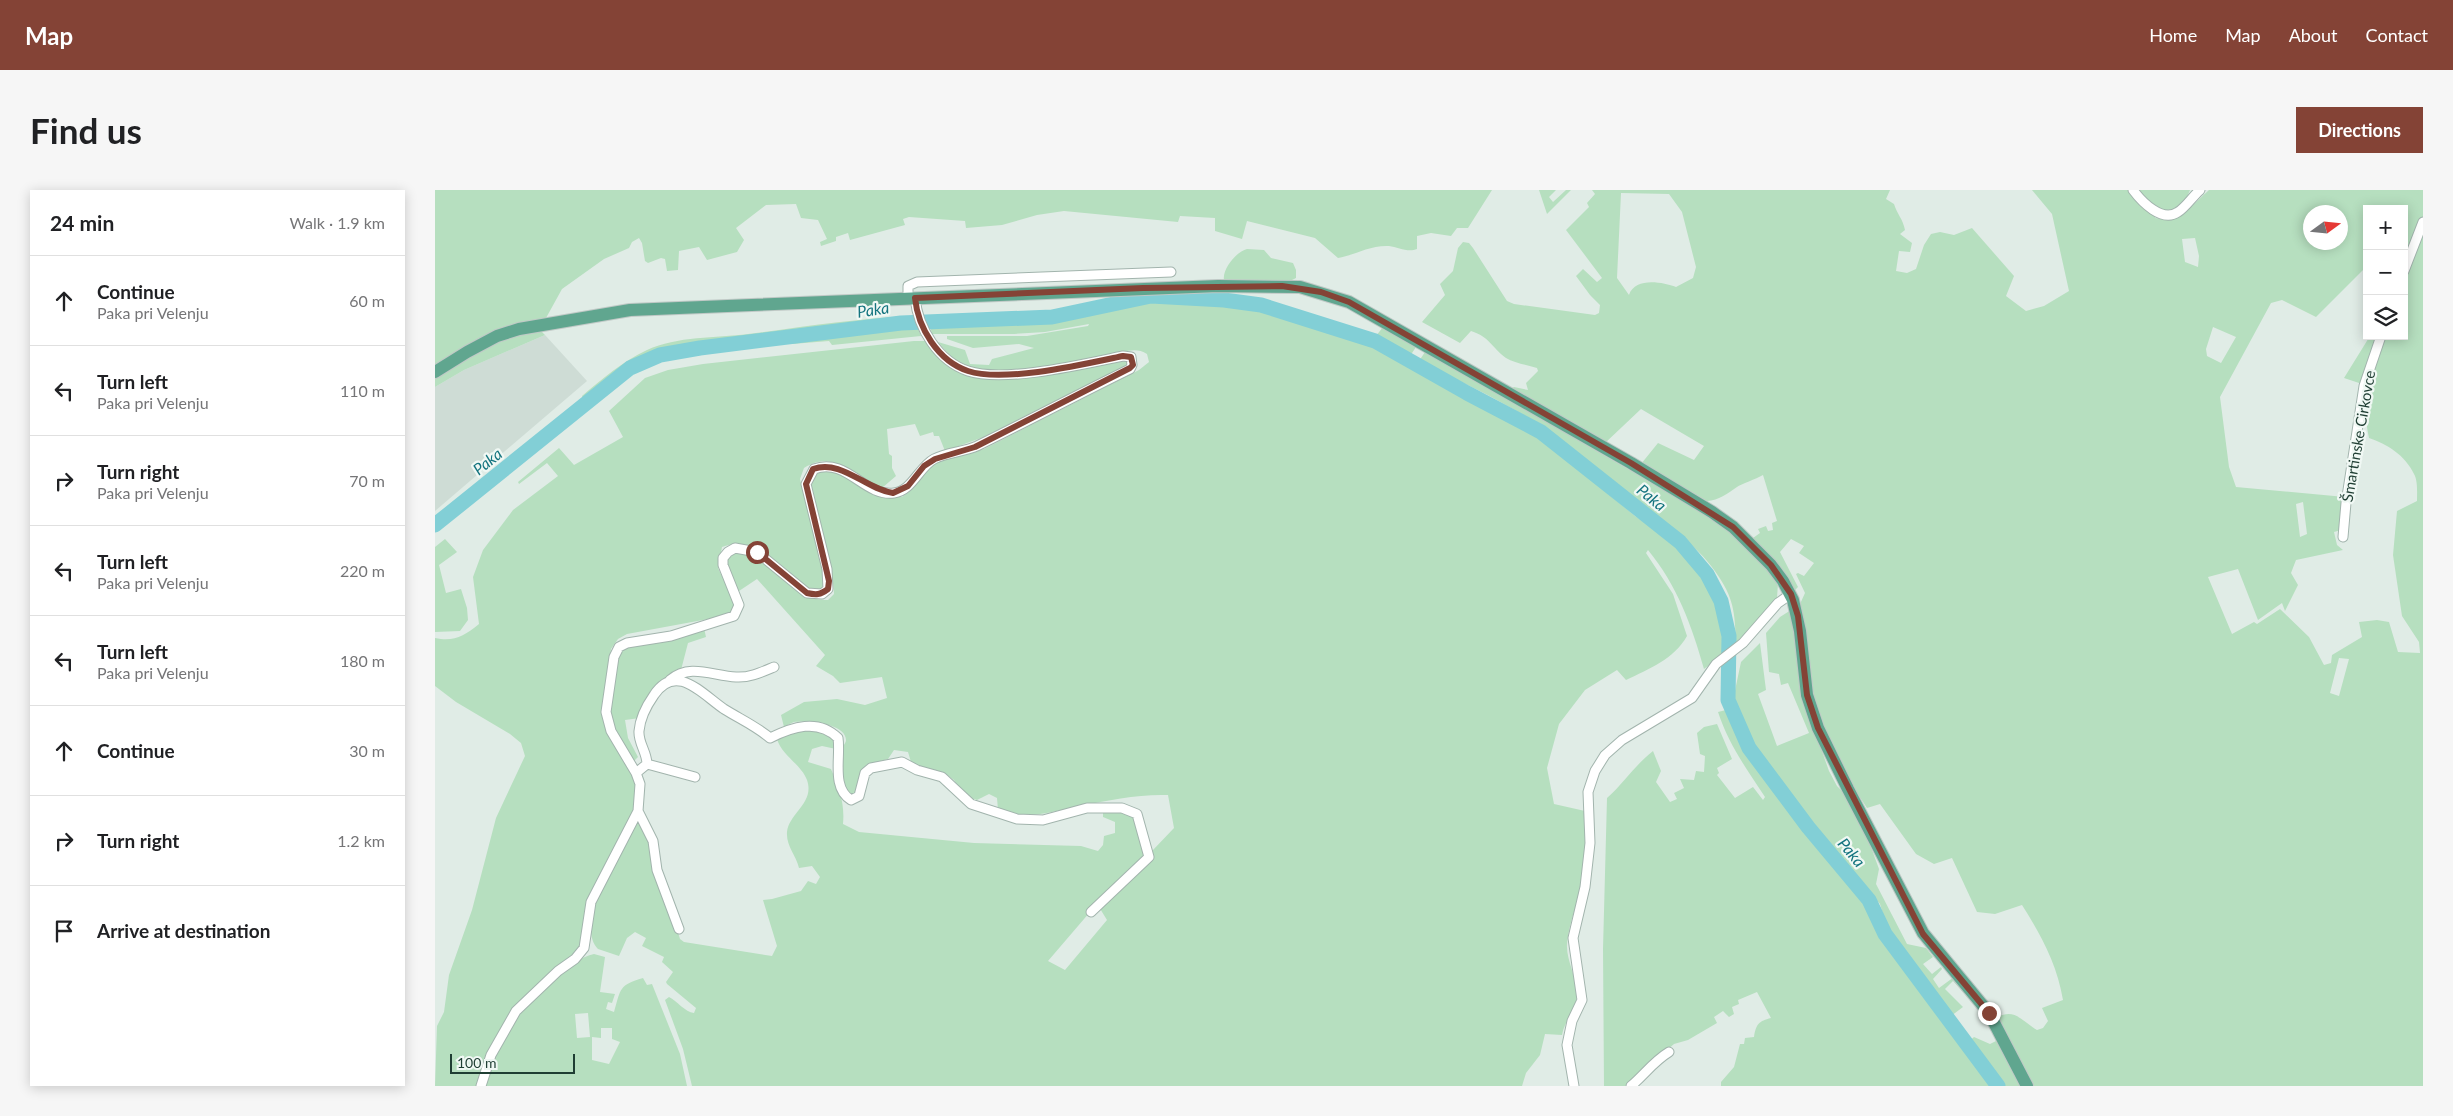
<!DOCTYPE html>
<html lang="en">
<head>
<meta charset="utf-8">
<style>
  body { margin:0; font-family:Lato,sans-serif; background:#f6f6f6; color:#202124 }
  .controls { position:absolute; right:15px; top:15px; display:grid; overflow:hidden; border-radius:0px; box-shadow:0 2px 12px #0003 }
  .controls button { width:45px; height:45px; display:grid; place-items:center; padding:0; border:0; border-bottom:1px solid #e0e0e0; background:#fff; color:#202124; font:25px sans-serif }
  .compass { position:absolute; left:1868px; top:15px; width:45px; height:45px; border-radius:50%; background:#fff; box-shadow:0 2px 12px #0003; rotate:75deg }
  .scale { position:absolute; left:15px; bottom:12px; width:125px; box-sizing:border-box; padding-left:5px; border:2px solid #1f3e33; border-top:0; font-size:14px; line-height:18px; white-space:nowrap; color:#1f3e33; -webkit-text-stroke:4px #f0f8f4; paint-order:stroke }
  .stop { position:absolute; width:15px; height:15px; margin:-11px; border:4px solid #844336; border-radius:50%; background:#fff }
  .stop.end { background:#844336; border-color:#fff; box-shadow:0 1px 5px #0008 }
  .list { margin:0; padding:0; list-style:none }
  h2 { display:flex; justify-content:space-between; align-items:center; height:65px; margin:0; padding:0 20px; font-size:21px }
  h2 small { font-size:16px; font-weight:400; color:#757577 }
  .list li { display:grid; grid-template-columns:32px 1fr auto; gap:15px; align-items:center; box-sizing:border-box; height:90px; padding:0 20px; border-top:1px solid #e0e0e0 }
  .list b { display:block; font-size:19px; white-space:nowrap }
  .list p { margin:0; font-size:16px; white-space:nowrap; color:#757577 }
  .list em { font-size:16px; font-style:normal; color:#757577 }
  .icon { flex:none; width:28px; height:28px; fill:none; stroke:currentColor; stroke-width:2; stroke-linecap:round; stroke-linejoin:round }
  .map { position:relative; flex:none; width:1988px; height:896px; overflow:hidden; border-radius:0px }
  header { display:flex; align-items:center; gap:30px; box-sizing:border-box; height:70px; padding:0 25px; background:#844336; color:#fff }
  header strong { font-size:24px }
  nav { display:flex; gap:28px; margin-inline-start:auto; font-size:18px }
  .intro { display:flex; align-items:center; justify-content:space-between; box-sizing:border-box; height:120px; padding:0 30px }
  h1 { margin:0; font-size:35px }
  .button { padding:12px 22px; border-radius:0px; background:#844336; color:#fff; font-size:18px; font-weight:700 }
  main { display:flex; gap:30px; padding:0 30px }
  aside { flex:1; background:#fff; border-radius:0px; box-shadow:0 2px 12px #0003 }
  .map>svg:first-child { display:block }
  .built { fill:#cedcd5 }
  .green { fill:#b6dfbf; fill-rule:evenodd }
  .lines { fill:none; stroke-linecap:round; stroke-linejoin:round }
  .river { stroke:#82cfd6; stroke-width:15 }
  .street-casing { stroke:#a2b4ad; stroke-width:11 }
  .primary-casing { stroke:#c0c9c6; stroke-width:14 }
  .street { stroke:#fff; stroke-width:9 }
  .primary { stroke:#60a68f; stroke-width:12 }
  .route { stroke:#844336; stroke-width:6 }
  .labels { text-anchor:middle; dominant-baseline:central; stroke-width:4.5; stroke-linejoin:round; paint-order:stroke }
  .street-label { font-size:15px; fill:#1f3e33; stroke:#f0f8f4 }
  .water-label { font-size:16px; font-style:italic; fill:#14747f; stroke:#f0f8f4 }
</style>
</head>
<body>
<header>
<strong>Map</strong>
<nav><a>Home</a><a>Map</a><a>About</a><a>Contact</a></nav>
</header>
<div class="intro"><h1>Find us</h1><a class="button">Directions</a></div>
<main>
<aside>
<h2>24 min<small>Walk · 1.9 km</small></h2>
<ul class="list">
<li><svg class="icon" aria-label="ahead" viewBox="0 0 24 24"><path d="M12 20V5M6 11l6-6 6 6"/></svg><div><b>Continue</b><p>Paka pri Velenju</p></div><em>60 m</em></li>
<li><svg class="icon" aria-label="left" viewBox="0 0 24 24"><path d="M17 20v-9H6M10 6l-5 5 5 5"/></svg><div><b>Turn left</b><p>Paka pri Velenju</p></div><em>110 m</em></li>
<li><svg class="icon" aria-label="right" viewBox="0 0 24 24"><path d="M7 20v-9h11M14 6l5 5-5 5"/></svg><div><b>Turn right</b><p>Paka pri Velenju</p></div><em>70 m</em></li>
<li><svg class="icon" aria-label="left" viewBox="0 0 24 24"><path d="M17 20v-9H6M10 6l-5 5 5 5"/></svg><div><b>Turn left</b><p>Paka pri Velenju</p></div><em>220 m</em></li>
<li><svg class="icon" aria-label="left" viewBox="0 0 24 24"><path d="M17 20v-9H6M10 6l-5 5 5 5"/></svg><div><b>Turn left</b><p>Paka pri Velenju</p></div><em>180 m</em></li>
<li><svg class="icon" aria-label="ahead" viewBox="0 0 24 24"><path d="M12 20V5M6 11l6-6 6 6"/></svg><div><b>Continue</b></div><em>30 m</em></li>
<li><svg class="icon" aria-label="right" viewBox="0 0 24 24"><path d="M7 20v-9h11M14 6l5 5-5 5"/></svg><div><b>Turn right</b></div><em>1.2 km</em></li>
<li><svg class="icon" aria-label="arrive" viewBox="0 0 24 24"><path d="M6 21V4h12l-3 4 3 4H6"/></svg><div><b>Arrive at destination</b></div></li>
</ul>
</aside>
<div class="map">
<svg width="1988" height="896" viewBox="0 0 1988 896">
  <rect width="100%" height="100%" fill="#e0ece6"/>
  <!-- built -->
  <path class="built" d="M110,145L152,191L0,321V197L29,180Z"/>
  <!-- green -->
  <path class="green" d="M0,0H1057L1033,38H1022L1016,46L996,43L982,46V59C973,63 963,57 954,56C935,55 920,65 903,68L880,48L812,31L807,49L780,41V28L745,26L743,32L629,21L602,25L567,35L531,38L530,31L474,27L468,29L470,35L415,50L413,43L401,47V51L386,56L385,52L392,49L383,30L366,28L361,14L331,15L301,38L309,50L302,62L272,70L264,57L244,61L243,80L232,81L230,69L226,68L213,73L210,71L207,53L204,48L197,52L194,58L169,69L127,99L111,128L66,139L0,177Z
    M1104,0H1121L1114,7L1118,12L1131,0H1136L1112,24Z
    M1157,0H1455L1451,9L1459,14C1462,24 1468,29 1470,40L1465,44L1477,53L1475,62L1464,61L1461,81L1472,83L1481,79L1489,55L1496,44L1505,42L1519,45L1537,38L1579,86L1571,106L1591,121L1609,116L1634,101L1617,24L1597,0H1755C1749,16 1740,23 1723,19L1720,28C1746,32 1756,16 1774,0H1988V27L1972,68L1969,65V19H1932V76L1881,127L1847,110L1836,113L1785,207L1794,277L1801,297L1910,307L1906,340L1899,342L1902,355L1908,360L1861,370L1856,383L1863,395L1850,421L1847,413L1823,430L1803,379L1773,387L1797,444L1819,432L1822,434L1845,419L1874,447L1889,475L1896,473L1897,465L1927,447L1924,432L1942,430L1954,432L1963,462L1985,463L1984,452L1967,426L1958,365L1962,321L1982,311C1982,303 1983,291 1979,284C1970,265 1952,254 1934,248C1925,206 1936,185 1950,146H1969V87L1988,39V896H1595L1563,827C1580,818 1588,832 1602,840L1608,838L1613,831L1607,818L1628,810C1622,774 1606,745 1587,715L1560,724L1542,722L1517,668L1499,674L1481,664L1445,614L1432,618C1409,583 1385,543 1376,503C1370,474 1369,443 1365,414L1370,403L1361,384L1363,383L1369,386L1379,373L1364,363L1369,356L1356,349L1345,362L1363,397L1360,400L1348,380L1318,348L1325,343L1323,339L1331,336L1333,341L1338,340L1337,333L1342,331L1328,285C1321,289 1306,294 1302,297C1292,304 1284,310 1272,311L1206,274L1223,253L1259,270L1269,256L1206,219L1169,254L1074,200L1079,197L1093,200L1091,193L1103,181L1102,178C1092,175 1079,173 1071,168C1056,157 1055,147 1036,141L1025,153L987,132L1010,105L1005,94L1018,81L1023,58L1028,52L1034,53L1038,58L1072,111L1079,114L1160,125L1164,123L1165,115L1155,105L1141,86L1148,79L1162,92L1167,88L1131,40L1154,17L1152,13L1160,4ZM1186,3L1234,4L1247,22L1261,77L1258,88L1241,97C1227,92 1200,87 1194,105L1182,88ZM1876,22H1906V52H1876ZM1760,48L1764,66L1763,77L1750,72L1747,49ZM1778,137L1801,147L1786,173L1772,166L1771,159ZM1868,312L1872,344L1865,347L1861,314ZM1904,468L1914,469L1904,506L1895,503Z
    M812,59L829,60L836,68L858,73L861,80V88L855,91L789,90C787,79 802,61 812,59Z
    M751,109L823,118L911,148L935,153L1006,194L1071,225L1101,244L1200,326L1250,360L1249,365C1269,380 1282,407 1287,432C1288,442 1288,453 1290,463L1269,479C1257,436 1242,395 1213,360L1211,363L1238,404L1252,446C1239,469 1214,479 1191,490L1182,480L1150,500L1124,534L1112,578L1119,614L1150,621C1152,648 1152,676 1145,702C1140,720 1134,734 1132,754C1131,771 1143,789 1142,806C1141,821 1129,831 1127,845L1110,844L1105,865L1091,883L1087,896H257L248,859L230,810L234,807C242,811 250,822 259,823L261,818L232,794L231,792L238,782L227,772L229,767L207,756L211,748L200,742L192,748L184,766L163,759C137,732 189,654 203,626L211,639L245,749L249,752L337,766L342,756L328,710L337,709L366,701L373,691L381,694L385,687L377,676L364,678C361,665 351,656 352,642C354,623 380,613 372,590C366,574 347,566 342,549C355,534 384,539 399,547L401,559L387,556L377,559L373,572L396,579C404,598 410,613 408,634L424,642L539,653L646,656L663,661L668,655L669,646L680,643V632L668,627V623L696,621L710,667L661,715L613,771L630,780L672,730L664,717L713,675L718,660L739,638L733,605C704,604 674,610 645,616C615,622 595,630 563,620L562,608L554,604L542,610L529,606L519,590L508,582L495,581L476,572L473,562L459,560L453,569L431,575L422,603L414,606C406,592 402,576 406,561C407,557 411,553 411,550C411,533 371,530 359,532C356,533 352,535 349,537L346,525L369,512L402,509L430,515L452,508L447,487L405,493L398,486L381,476L390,465L322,389L304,401C299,393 286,376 294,366C312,346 355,396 370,405C377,409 385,410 393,410L399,404C399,370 366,311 380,283L394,279L447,304L467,307L474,302L478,292L496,273L549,259L704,180L714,172L712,164C700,156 688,163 675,165C641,172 575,186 542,180C525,177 513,164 503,152L530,160L535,174L554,175L557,169L599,158L584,154L538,158L512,149V146H592L653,136L654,134L610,142L579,144H497L495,136L589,135L717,110Z
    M479,126L480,130L295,150L228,160L202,172L148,211L147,206C167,189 188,171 212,160C242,146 281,148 313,144C368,137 423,128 479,126Z
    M482,136L486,146L397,155L394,151L357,154L353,150Z
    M948,137L981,157L975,166L941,146Z
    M105,140L110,145L29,180L0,197V188L64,151Z
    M1935,146H1945L1927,194L1909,188Z
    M479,151H490L498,160L528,183L622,181L692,171L693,175L546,248L510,261L504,246H499L498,242L485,246L480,234L452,239L454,264L457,266V278L461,286L447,298C417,291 402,257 369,278L365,289L391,393L390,400L383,404C353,388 326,342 287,357L283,378L302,418L295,425L192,444L183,449L176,459L168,527L171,539L201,590V619L165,687L146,758L80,817L69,834L46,880L43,896H0L2,836L9,822L14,785L37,720L61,628L90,566L86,553L75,544L21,512L0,496V448C19,452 29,446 44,434L38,387L48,360L78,320L123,286L112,273L84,294L83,292L124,258L139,275L188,247L174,221L210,188L233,180L268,174Z
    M990,162L1283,331L1329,372L1343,393L1342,408L1338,414L1301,455C1300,427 1300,411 1284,387C1262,352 1225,331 1192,308C1163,288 1140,261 1111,240C1072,212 1027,193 984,171Z
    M10,349L22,362L4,375L11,403L26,399L32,418L33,430L25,441L0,442V357Z
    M1356,420L1366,502L1394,581L1402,596L1410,604L1433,649L1444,679L1441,694L1472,754L1491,758L1498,767L1488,774L1497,784L1506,777L1507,779L1498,789L1504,798L1519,787L1538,809L1536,811L1518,791L1510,799L1528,817L1516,826L1454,744L1445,714L1377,637L1316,555L1298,510L1306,472L1325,453L1331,500L1323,504L1342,556L1374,543L1353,493L1346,495L1344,484L1334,482L1331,443L1345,427Z
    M269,438L271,447L253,453L246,480C221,491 217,505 205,528L190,530L193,548L203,567L199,571C192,560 180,547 176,534C170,511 175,479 187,459Z
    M1291,520C1323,594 1380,650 1432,711L1439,723L1437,733L1441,740L1501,821L1532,853L1539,847L1555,854L1563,850L1586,896H1286V892L1299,877L1305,854H1309L1310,848L1319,847C1321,834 1324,831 1336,828L1322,802L1303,810L1304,814L1297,817L1299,824L1294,827L1288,821L1279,827L1282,833L1253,850L1239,854L1190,896H1169L1168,759L1172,608C1190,592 1199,576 1218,561L1226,581L1221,592L1235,612L1242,609L1239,603L1249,598L1245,589L1259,590L1261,581L1269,582L1270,566L1265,564L1262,543L1269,537L1282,534L1297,569L1282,578L1284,583L1282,585L1300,608L1318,597L1328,610L1330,607C1312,580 1293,553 1283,522Z
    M159,764L170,767L165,802L180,804L177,813L173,812L171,819L179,822C186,798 184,795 208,788L212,795L217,794L245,864L252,896H50C56,873 67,849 80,829C94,808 135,769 159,764ZM153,823L155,847L142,848L140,824ZM166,838H177V849L185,852L174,874L157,870V847L166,848Z"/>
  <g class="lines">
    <!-- river -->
    <path class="river" d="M0,335L195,178L225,165L265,158L466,133L617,127L716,106L789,110L826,115L940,151L1032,203L1106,242L1245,352L1272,384L1286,411L1294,446L1293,510L1314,558L1373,637L1434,710L1450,744L1563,896"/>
    <!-- street casing -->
    <g class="street-casing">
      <path id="street" d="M1698,0C1707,12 1727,33 1743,22C1751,17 1757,7 1765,0
        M1969,81L1988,32
        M473,107V96L482,92L736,82
        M1908,347L1911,313L1929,196L1946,146
        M235,490C255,473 278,486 301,487C314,488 327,482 339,477
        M212,574L260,587
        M201,583L212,574C212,562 203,553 204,541C205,529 212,515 219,505C241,472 267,504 289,519C305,529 321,536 335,548C357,537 383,528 403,548C406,567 396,598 416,610L424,606L430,583L436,578L467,572L482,580L507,587L536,614L582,629L608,630L652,618H687L702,624L714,667L656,722
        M203,621L218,651L222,680L244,739
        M46,896L56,865L81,821L123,781L140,769L149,758L156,712L203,621L205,594L201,583L176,541L171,522L179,467L184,457L192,453L236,446L299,426L304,415L288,375V368L293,362L300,358L322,362L372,403L387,404L393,399L392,379L371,294L379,279C412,267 429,307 459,303C477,301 484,277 499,269C512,262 529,262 542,256C593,231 644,204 695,179L697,175L696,167L688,166C649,174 569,193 533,181C503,171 483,138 480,108
        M1139,896L1132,855L1137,831L1147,810L1138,748L1150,697L1155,653L1153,602L1160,581L1170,565L1187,550L1257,508L1281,474L1308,453L1343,413L1356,404
        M1196,896C1209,885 1219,871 1234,862"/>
    </g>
    <!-- primary casing -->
    <g class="primary-casing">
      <path id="primary" d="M0,182L32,162L62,146L84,139L195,120L783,96L865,97L914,112L1196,273L1277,322L1298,337L1336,375L1348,391L1358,410L1365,441L1372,505L1383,538L1413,599L1488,743L1554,823L1592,896"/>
    </g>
    <!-- street -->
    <use href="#street" class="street"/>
    <!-- primary -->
    <use href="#primary" class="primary"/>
  </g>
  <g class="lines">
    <!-- route -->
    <path class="route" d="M322,362L372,403C381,405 385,405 393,399L394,391L371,294L378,279C407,269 430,299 458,303L473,296L489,276L500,269L540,257L695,178L698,175L696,167L688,166C650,174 569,193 533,181C503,171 483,138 480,108L708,98L847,96L886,102L914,112L1196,273L1298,337L1336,375L1356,404L1363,426L1372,505L1383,538L1488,744L1554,823"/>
  </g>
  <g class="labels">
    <!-- street labels -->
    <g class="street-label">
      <text transform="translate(1923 246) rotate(-80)">Šmartinske Cirkovce</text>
    </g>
    <!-- water labels -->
    <g class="water-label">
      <text transform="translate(438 119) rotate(-8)">Paka</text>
      <text transform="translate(52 271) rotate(-39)">Paka</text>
      <text transform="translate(1217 307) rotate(39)">Paka</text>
      <text transform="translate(1417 662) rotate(50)">Paka</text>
    </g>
  </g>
</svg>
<div class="controls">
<button>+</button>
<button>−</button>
<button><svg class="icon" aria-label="layers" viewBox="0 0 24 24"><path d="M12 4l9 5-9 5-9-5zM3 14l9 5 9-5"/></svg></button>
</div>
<svg class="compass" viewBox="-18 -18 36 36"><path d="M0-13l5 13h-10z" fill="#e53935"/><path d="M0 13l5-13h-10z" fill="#757577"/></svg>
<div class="scale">100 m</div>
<div class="stop" style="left:322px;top:362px"></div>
<div class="stop end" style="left:1554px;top:823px"></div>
</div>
</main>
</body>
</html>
